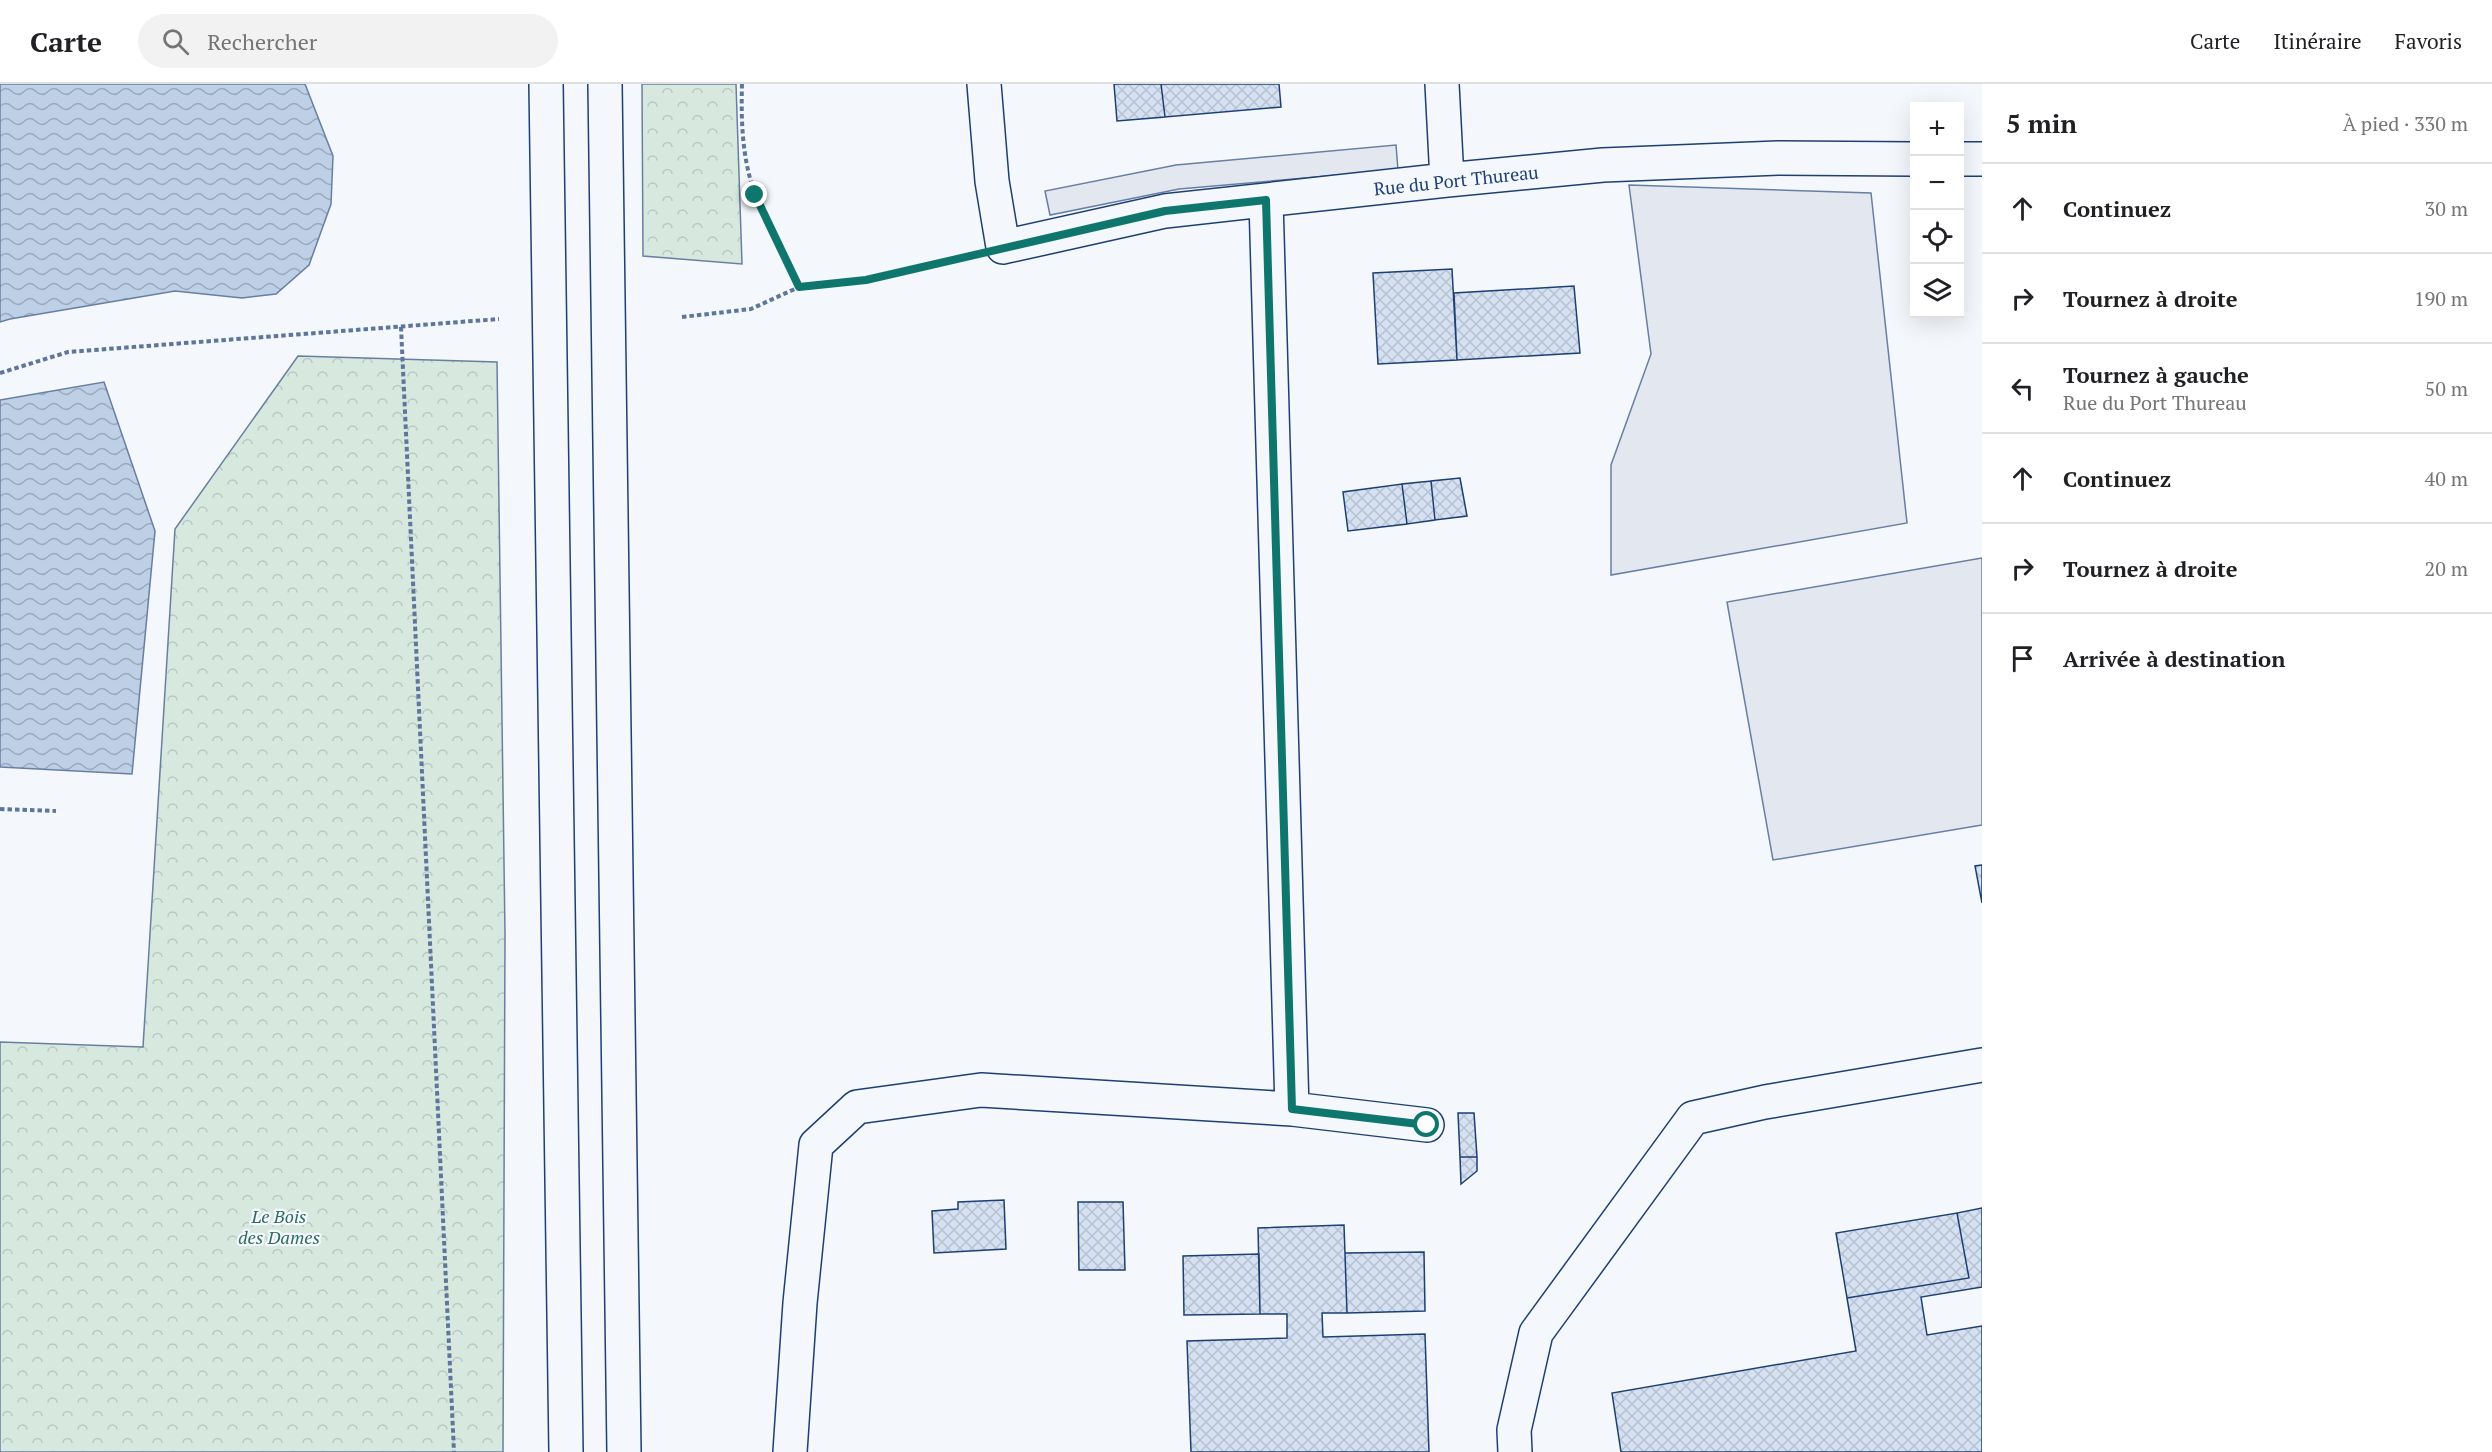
<!DOCTYPE html>
<html lang="fr">
<head>
<meta charset="utf-8">
<style>
  body { margin:0; font-family:"PT Serif",serif; background:#f2f2f2; color:#202124 }
  .controls { position:absolute; right:18px; top:18px; display:grid; overflow:hidden; border-radius:0px; box-shadow:0 6px 24px #0002 }
  .controls button { width:54px; height:54px; display:grid; place-items:center; padding:0; border:0; border-bottom:2px solid #e0e0e0; background:#fff; color:#202124; font:30px sans-serif }
  .stop { position:absolute; width:18px; height:18px; margin:-14px; border:4px solid #0f766e; border-radius:50%; background:#fff }
  .stop.end { background:#0f766e; border-color:#fff; box-shadow:0 2px 6px #0008 }
  .list { margin:0; padding:0; list-style:none }
  h2 { display:flex; justify-content:space-between; align-items:center; height:78px; margin:0; padding:0 24px; font-size:26px }
  h2 small { font-size:20px; font-weight:400; color:#757577 }
  .list li { display:grid; grid-template-columns:39px 1fr auto; gap:18px; align-items:center; box-sizing:border-box; height:90px; padding:0 24px; border-top:2px solid #e0e0e0 }
  .list b { display:block; font-size:22px; white-space:nowrap }
  .list p { margin:0; font-size:20px; white-space:nowrap; color:#757577 }
  .list em { font-size:20px; font-style:normal; color:#757577 }
  .icon { flex:none; width:33px; height:33px; fill:none; stroke:currentColor; stroke-width:2; stroke-linecap:round; stroke-linejoin:round }
  .map { position:relative; flex:none; width:1982px; height:1368px; overflow:hidden }
  header { display:flex; align-items:center; gap:36px; box-sizing:border-box; height:84px; padding:0 30px; background:#fff; border-bottom:2px solid #e0e0e0 }
  header strong { font-size:28px }
  nav { display:flex; gap:33px; margin-inline-start:auto; font-size:21px }
  .search { width:420px; height:54px; background:#f2f2f2; display:flex; align-items:center; gap:15px; box-sizing:border-box; padding:0 21px; border-radius:33px; color:#757577; font-size:22px }
  main { display:flex }
  aside { flex:1; background:#fff }
  .map>svg:first-child { display:block }
  .forest { fill:url(#forest-crowns); stroke:#687fa3; stroke-width:1.5 }
  .parking { fill:#e3e8f0; stroke:#687fa3; stroke-width:1.5 }
  .water { fill:url(#water-waves); stroke:#687fa3; stroke-width:1.5 }
  .building { fill:url(#building-cross-hatch); stroke:#1d3f73; stroke-width:1.5 }
  .lines { fill:none; stroke-linecap:round; stroke-linejoin:round }
  .minor-casing { stroke:#1d3f73; stroke-width:36 }
  .highway-casing { stroke:#1d3f73; stroke-width:36 }
  .path { stroke:#5e769c; stroke-width:4; stroke-dasharray:4.5 3; stroke-linecap:butt }
  .minor { stroke:#f4f7fb; stroke-width:33 }
  .highway { stroke:#f4f7fb; stroke-width:33 }
  .route { stroke:#0f766e; stroke-width:8 }
  .labels { text-anchor:middle; dominant-baseline:central; stroke-width:4.5; stroke-linejoin:round; paint-order:stroke }
  .street-label { font-size:18px; fill:#1d3f73; stroke:#f4f7fb }
  .park-label { font-size:18px; font-style:italic; fill:#2c6c60; stroke:#f4f7fb }
</style>
</head>
<body>
<header>
<strong>Carte</strong>
<div class="search"><svg class="icon" aria-label="search" viewBox="0 0 24 24"><circle cx="10" cy="10" r="6"/><path d="M15 15l6 6"/></svg>Rechercher</div>
<nav><a>Carte</a><a>Itinéraire</a><a>Favoris</a></nav>
</header>
<main>
<div class="map">
<svg width="1982" height="1368" viewBox="0 0 1982 1368">
  <defs>
    <pattern id="forest-crowns" width="20" height="18" patternUnits="userSpaceOnUse" patternTransform="scale(1.5)"><rect width="20" height="18" fill="#d7e8df"/><path d="M2 6a3 3 0 1 1 6 0M12 15a3 3 0 1 1 6 0" fill="none" stroke="#b8c8c3"/></pattern>
    <pattern id="water-waves" width="16" height="10" patternUnits="userSpaceOnUse" patternTransform="scale(1.5)"><rect width="16" height="10" fill="#bed0e5"/><path d="M0 5q4-4 8 0t8 0" fill="none" stroke="#9aaabe"/></pattern>
    <pattern id="building-cross-hatch" width="8" height="8" patternUnits="userSpaceOnUse" patternTransform="scale(1.5)"><rect width="8" height="8" fill="#d5e0f0"/><path d="M0 0l8 8M0 8l8-8" fill="none" stroke="#b6c1d1"/></pattern>
  </defs>
  <rect width="100%" height="100%" fill="#f4f7fb"/>
  <!-- forest -->
  <path class="forest" d="M642,0H736L742,180L643,172Z
    M298,272L497,278L505,850L503,1368H0V958L143,963L175,445Z"/>
  <!-- parking -->
  <path class="parking" d="M1396,61L1398,86L1179,105L1050,131L1045,107L1176,81Z
    M1629,101L1871,109L1907,439L1611,491V381L1651,270Z
    M1982,474V741L1773,776L1727,518Z"/>
  <!-- water -->
  <path class="water" d="M0,0H305L333,72L331,120L309,181L276,210L242,214L175,207L10,235L0,238Z
    M104,298L155,447L132,690L0,683V316Z"/>
  <!-- building -->
  <path class="building" d="M1114,0H1161L1165,33L1117,37Z
    M1161,0H1279L1281,23L1165,33Z
    M1452,185L1457,276L1378,280L1373,189Z
    M1574,202L1580,269L1457,276L1454,209Z
    M1460,394L1467,432L1435,436L1431,397Z
    M1431,397L1435,436L1407,440L1402,400Z
    M1402,400L1407,440L1348,447L1343,408Z
    M1982,781V819L1975,782Z
    M1458,1029H1474L1477,1073H1460Z
    M1460,1073H1477V1087L1461,1100Z
    M1004,1116L1006,1165L934,1169L932,1127L958,1125V1118Z
    M1078,1118H1123L1125,1186H1079Z
    M1982,1124V1203L1921,1213L1927,1251L1982,1242V1368H1621L1612,1309L1856,1267L1847,1214L1969,1194L1957,1129Z
    M1957,1129L1969,1194L1847,1214L1836,1149Z
    M1344,1141L1347,1229H1322L1323,1253L1425,1250L1429,1368H1191L1187,1257L1287,1254V1230H1260L1258,1144Z
    M1424,1168L1425,1227L1347,1229L1345,1169Z
    M1259,1170L1260,1230L1184,1231L1183,1172Z"/>
  <g class="lines">
    <!-- minor casing -->
    <g class="minor-casing">
      <path id="minor" d="M984,0L992,97L1003,163L1165,127L1447,96L1603,81L1778,74L1914,75
        M1442,0L1447,96
        M1960,75H1982
        M1266,116L1292,1025
        M790,1368L800,1219L816,1061L857,1023L981,1006L1292,1025L1427,1041
        M1515,1368L1514,1346L1536,1249L1693,1034L1765,1018L1982,981"/>
    </g>
    <!-- highway casing -->
    <g class="highway-casing">
      <path id="highway" d="M546,0L566,1368
        M605,0L624,1368"/>
    </g>
    <!-- path -->
    <path class="path" d="M742,0C741,38 742,74 755,110C766,142 785,172 799,203
      M682,233L751,225L799,203L866,196L972,170
      M401,243L454,1368
      M0,289L68,268L499,235
      M0,725L56,727"/>
    <!-- minor -->
    <use href="#minor" class="minor"/>
    <!-- highway -->
    <use href="#highway" class="highway"/>
  </g>
  <g class="lines">
    <!-- route -->
    <path class="route" d="M755,111L799,203L866,196L1165,127L1266,116L1292,1025L1427,1041"/>
  </g>
  <g class="labels">
    <!-- street labels -->
    <g class="street-label">
      <text transform="translate(1456 96) rotate(-6)">Rue du Port Thureau</text>
    </g>
    <!-- park labels -->
    <g class="park-label">
      <text x="279" y="1132">Le Bois<tspan x="279" dy="21">des Dames</tspan></text>
    </g>
  </g>
</svg>
<div class="controls">
<button>+</button>
<button>−</button>
<button><svg class="icon" aria-label="locate" viewBox="0 0 24 24"><circle cx="12" cy="12" r="6"/><path d="M12 2v4M12 18v4M2 12h4M18 12h4"/></svg></button>
<button><svg class="icon" aria-label="layers" viewBox="0 0 24 24"><path d="M12 4l9 5-9 5-9-5zM3 14l9 5 9-5"/></svg></button>
</div>
<div class="stop" style="left:1427px;top:1041px"></div>
<div class="stop end" style="left:755px;top:111px"></div>
</div>
<aside>
<h2>5 min<small>À pied · 330 m</small></h2>
<ul class="list">
<li><svg class="icon" aria-label="ahead" viewBox="0 0 24 24"><path d="M12 20V5M6 11l6-6 6 6"/></svg><div><b>Continuez</b></div><em>30 m</em></li>
<li><svg class="icon" aria-label="right" viewBox="0 0 24 24"><path d="M7 20v-9h11M14 6l5 5-5 5"/></svg><div><b>Tournez à droite</b></div><em>190 m</em></li>
<li><svg class="icon" aria-label="left" viewBox="0 0 24 24"><path d="M17 20v-9H6M10 6l-5 5 5 5"/></svg><div><b>Tournez à gauche</b><p>Rue du Port Thureau</p></div><em>50 m</em></li>
<li><svg class="icon" aria-label="ahead" viewBox="0 0 24 24"><path d="M12 20V5M6 11l6-6 6 6"/></svg><div><b>Continuez</b></div><em>40 m</em></li>
<li><svg class="icon" aria-label="right" viewBox="0 0 24 24"><path d="M7 20v-9h11M14 6l5 5-5 5"/></svg><div><b>Tournez à droite</b></div><em>20 m</em></li>
<li><svg class="icon" aria-label="arrive" viewBox="0 0 24 24"><path d="M6 21V4h12l-3 4 3 4H6"/></svg><div><b>Arrivée à destination</b></div></li>
</ul>
</aside>
</main>
</body>
</html>
